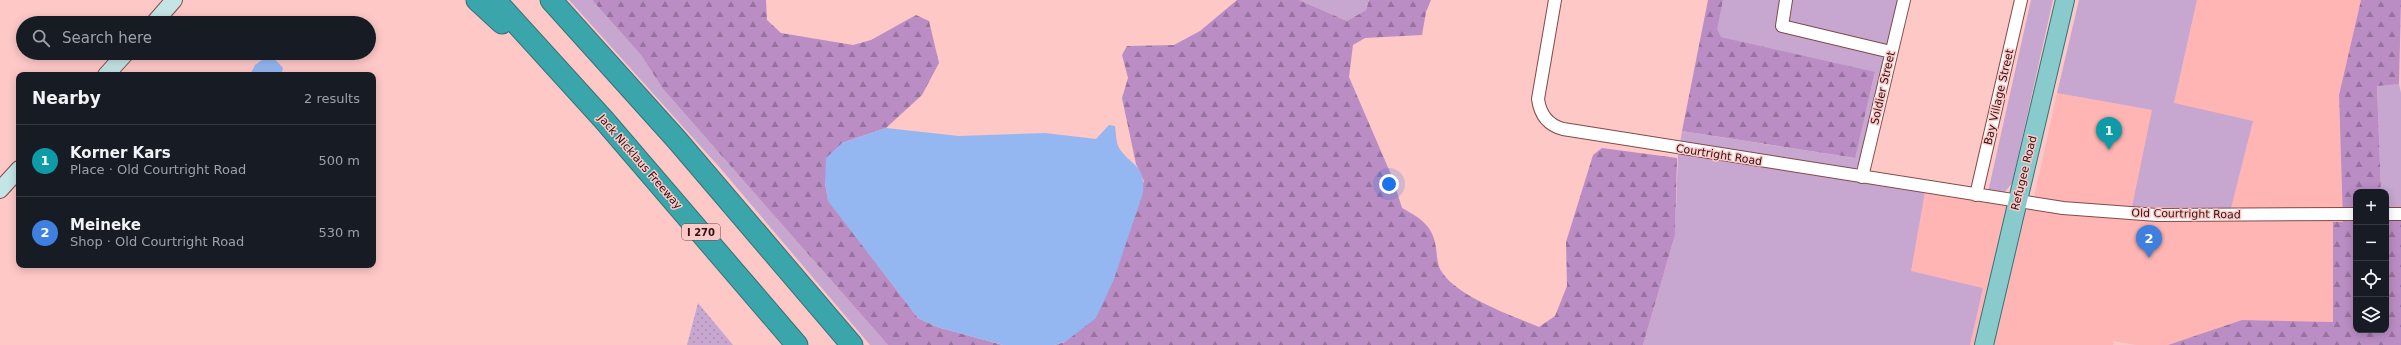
<!DOCTYPE html>
<html lang="en">
<head>
<meta charset="utf-8">
<style>
  body { margin:0; font-family:"DejaVu Sans",sans-serif; background:#242831; color:#f1f3f6 }
  .controls { position:absolute; right:12px; bottom:12px; display:grid; overflow:hidden; border-radius:8px; box-shadow:0 2px 10px #0003 }
  .controls button { width:36px; height:36px; display:grid; place-items:center; padding:0; border:0; border-bottom:1px solid #363941; background:#171b24; color:#f1f3f6; font:20px sans-serif }
  .you { position:absolute; left:1389px; top:184px; width:14px; height:14px; margin:-10px; border:3px solid #fff; border-radius:50%; background:#1a73e8; box-shadow:0 0 0 6px #1a73e833 }
  .badge { display:grid; place-items:center; width:26px; height:26px; border-radius:50%; background:#90b4b7; color:#fff; font-size:13px; font-weight:700 }
  .pin { position:absolute; translate:-50% -33px; filter:drop-shadow(0 1px 2px #0008) }
  .pin::after { content:''; position:absolute; top:21px; width:14px; height:12px; background:inherit; clip-path:polygon(0 0,100% 0,50% 100%) }
  .list { margin:0; padding:0; list-style:none }
  h2 { display:flex; justify-content:space-between; align-items:center; height:52px; margin:0; padding:0 16px; font-size:17px }
  h2 small { font-size:13px; font-weight:400; color:#9ea1a6 }
  .list li { display:grid; grid-template-columns:26px 1fr auto; gap:12px; align-items:center; box-sizing:border-box; height:72px; padding:0 16px; border-top:1px solid #363941 }
  .list b { display:block; font-size:15px; white-space:nowrap }
  .list p { margin:0; font-size:13px; white-space:nowrap; color:#9ea1a6 }
  .list em { font-size:13px; font-style:normal; color:#9ea1a6 }
  .icon { flex:none; width:22px; height:22px; fill:none; stroke:currentColor; stroke-width:2; stroke-linecap:round; stroke-linejoin:round }
  .map { position:relative; flex:none; width:2401px; height:345px; overflow:hidden }
  .search { position:absolute; background:#171b24; box-shadow:0 2px 10px #0003; left:16px; top:16px; width:360px; height:44px; display:flex; align-items:center; gap:10px; box-sizing:border-box; padding:0 14px; border-radius:22px; color:#9ea1a6; font-size:15px }
  .panel { position:absolute; background:#171b24; box-shadow:0 2px 10px #0003; left:16px; top:72px; width:360px; height:196px; border-radius:8px }
  .map>svg:first-child { display:block }
  .built { fill:#ffb5b3 }
  .green { fill:#c7a6cf }
  .forest { fill:url(#forest-firs) }
  .park { fill:url(#park-dots) }
  .water { fill:#94b7f1 }
  .lines { fill:none; stroke-linecap:round; stroke-linejoin:round }
  .minor-casing { stroke:#814949; stroke-width:14 }
  .secondary-casing { stroke:#814949; stroke-width:18 }
  .primary-casing { stroke:#357376; stroke-width:20 }
  .motorway-casing { stroke:#357376; stroke-width:23 }
  .minor { stroke:#fff; stroke-width:12 }
  .secondary { stroke:#c4e4e6; stroke-width:16 }
  .primary { stroke:#89cacd; stroke-width:18 }
  .motorway { stroke:#3aa6ab; stroke-width:21 }
  .labels { text-anchor:middle; dominant-baseline:central; stroke-width:3; stroke-linejoin:round; paint-order:stroke }
  .shield { fill:#fec8c7; stroke:#6a4a4a; stroke-width:1 }
  .shield-label { font-size:10px; font-weight:bold; fill:#2b1414 }
  .street-label { font-size:11px; fill:#2b1414; stroke:#fec8c7 }
</style>
</head>
<body>
<div class="map">
<svg width="2401" height="345" viewBox="0 0 2401 345">
  <defs>
    <pattern id="forest-firs" width="22" height="20" patternUnits="userSpaceOnUse"><rect width="22" height="20" fill="#ba8dc4"/><path d="M5 1l3.5 6h-7zM16 11l3.5 6h-7z" fill="#97729e"/></pattern>
    <pattern id="park-dots" width="8" height="8" patternUnits="userSpaceOnUse"><rect width="8" height="8" fill="#c7a6cf"/><path d="M2 2h.1M6 6h.1" fill="none" stroke="#ab8eb1" stroke-width="1.8" stroke-linecap="round"/></pattern>
  </defs>
  <rect width="100%" height="100%" fill="#fec8c7"/>
  <!-- built -->
  <path class="built" d="M2197,0H2361L2339,95L2343,222L2333,223V322L2242,320L2168,345H2136L2114,341L2113,345H1970L1983,288L1910,271L1925,192H2005L2034,198L2057,93L2152,110L2174,104Z"/>
  <!-- green -->
  <path class="green" d="M569,0H592L641,55L663,89L888,345H870L721,169Z
    M1299,0H1369L1366,10L1347,21Z
    M1723,0H1898L1859,166L1853,170L1680,143L1682,131L1854,158L1875,73L1720,37L1716,29Z
    M2031,0H2053L2012,183L2005,192H1988Z
    M2079,0H2197L2174,103L2253,121L2231,208L2132,207L2152,110L2057,93Z
    M2399,84L2401,93V209H2386V192H2381L2377,85Z
    M1678,153L1925,192L1911,271L1983,288L1970,345H1643L1675,235Z"/>
  <!-- forest -->
  <path class="forest" d="M592,0H766L767,20L781,33L853,45L871,40L916,15L929,21L939,63L922,95L886,128L842,143L825,183L828,200L918,318L937,327L1003,345H888L663,89L641,55Z
    M1237,0H1299L1347,21L1366,10L1369,0H1431L1426,12L1422,35L1365,38L1353,45L1349,77L1393,179L1402,208C1420,218 1433,225 1436,248C1437,254 1437,263 1440,269C1454,296 1511,315 1539,327L1555,316L1567,286L1566,242L1593,155L1602,148L1677,158L1675,235L1643,345H1054L1065,342L1144,181L1136,164L1122,98L1128,78L1122,55L1127,46L1174,45L1200,31Z
    M1708,0H1723L1717,29L1721,37L1875,72L1855,158L1682,131Z
    M2361,0H2401L2399,84L2377,86L2381,192H2356V330H2386V220H2401V345H2168L2242,320L2333,322V222H2343L2339,95Z"/>
  <!-- park -->
  <path class="park" d="M698,303L733,345H687Z"/>
  <!-- water -->
  <path class="water" d="M268,56H272L283,68L281,75H250L255,65Z
    M1109,125L1115,126C1116,132 1116,143 1119,148C1131,166 1146,165 1143,193L1114,279L1096,318L1065,342L1054,345H1003L937,327L918,318L828,201L825,183L826,158L842,143L886,128L959,136L1045,133L1096,139Z"/>
  <g class="lines">
    <!-- minor casing -->
    <g class="minor-casing">
      <path id="minor" d="M1555,0L1538,99C1540,114 1548,125 1563,129L2063,208L2157,215L2356,214
        M1786,0L1782,26L1891,52
        M1862,177L1904,0
        M1976,195L2021,0
        M2386,214H2401"/>
    </g>
    <!-- secondary casing -->
    <g class="secondary-casing">
      <path id="secondary" d="M154,23L174,0
        M106,75L126,53
        M0,190L19,169"/>
    </g>
    <!-- primary casing -->
    <g class="primary-casing">
      <path id="primary" d="M1984,345L2065,0"/>
    </g>
    <!-- motorway casing -->
    <g class="motorway-casing">
      <path id="motorway" d="M477,0L502,23
        M495,0L604,120L797,345
        M551,0L677,140L852,345"/>
    </g>
    <!-- minor -->
    <use href="#minor" class="minor"/>
    <!-- secondary -->
    <use href="#secondary" class="secondary"/>
    <!-- primary -->
    <use href="#primary" class="primary"/>
    <!-- motorway -->
    <use href="#motorway" class="motorway"/>
  </g>
  <g class="labels">
    <!-- shield labels -->
    <rect class="shield" x="682" y="224" width="38" height="16" rx="3"/>
    <g class="shield-label">
      <text x="701" y="232">I 270</text>
    </g>
    <!-- street labels -->
    <g class="street-label">
      <text transform="translate(1883 88) rotate(-77)">Soldier Street</text>
      <text transform="translate(1999 97) rotate(-77)">Bay Village Street</text>
      <text transform="translate(1719 155) rotate(9)">Courtright Road</text>
      <text transform="translate(640 162) rotate(49)">Jack Nicklaus Freeway</text>
      <text transform="translate(2024 173) rotate(-76)">Refugee Road</text>
      <text transform="translate(2186 214) rotate(1)">Old Courtright Road</text>
    </g>
  </g>
</svg>
<div class="controls">
<button>+</button>
<button>−</button>
<button><svg class="icon" aria-label="locate" viewBox="0 0 24 24"><circle cx="12" cy="12" r="6"/><path d="M12 2v4M12 18v4M2 12h4M18 12h4"/></svg></button>
<button><svg class="icon" aria-label="layers" viewBox="0 0 24 24"><path d="M12 4l9 5-9 5-9-5zM3 14l9 5 9-5"/></svg></button>
</div>
<div class="you"></div>
<div class="pin badge" style="left:2109px;top:150px;background:#0f9aa8">1</div>
<div class="pin badge" style="left:2149px;top:258px;background:#3f7fe0">2</div>
<div class="search"><svg class="icon" aria-label="search" viewBox="0 0 24 24"><circle cx="10" cy="10" r="6"/><path d="M15 15l6 6"/></svg>Search here</div>
<section class="panel">
<h2>Nearby<small>2 results</small></h2>
<ul class="list">
<li><span class="badge" style="background:#0f9aa8">1</span><div><b>Korner Kars</b><p>Place · Old Courtright Road</p></div><em>500 m</em></li>
<li><span class="badge" style="background:#3f7fe0">2</span><div><b>Meineke</b><p>Shop · Old Courtright Road</p></div><em>530 m</em></li>
</ul>
</section>
</div>
</body>
</html>
